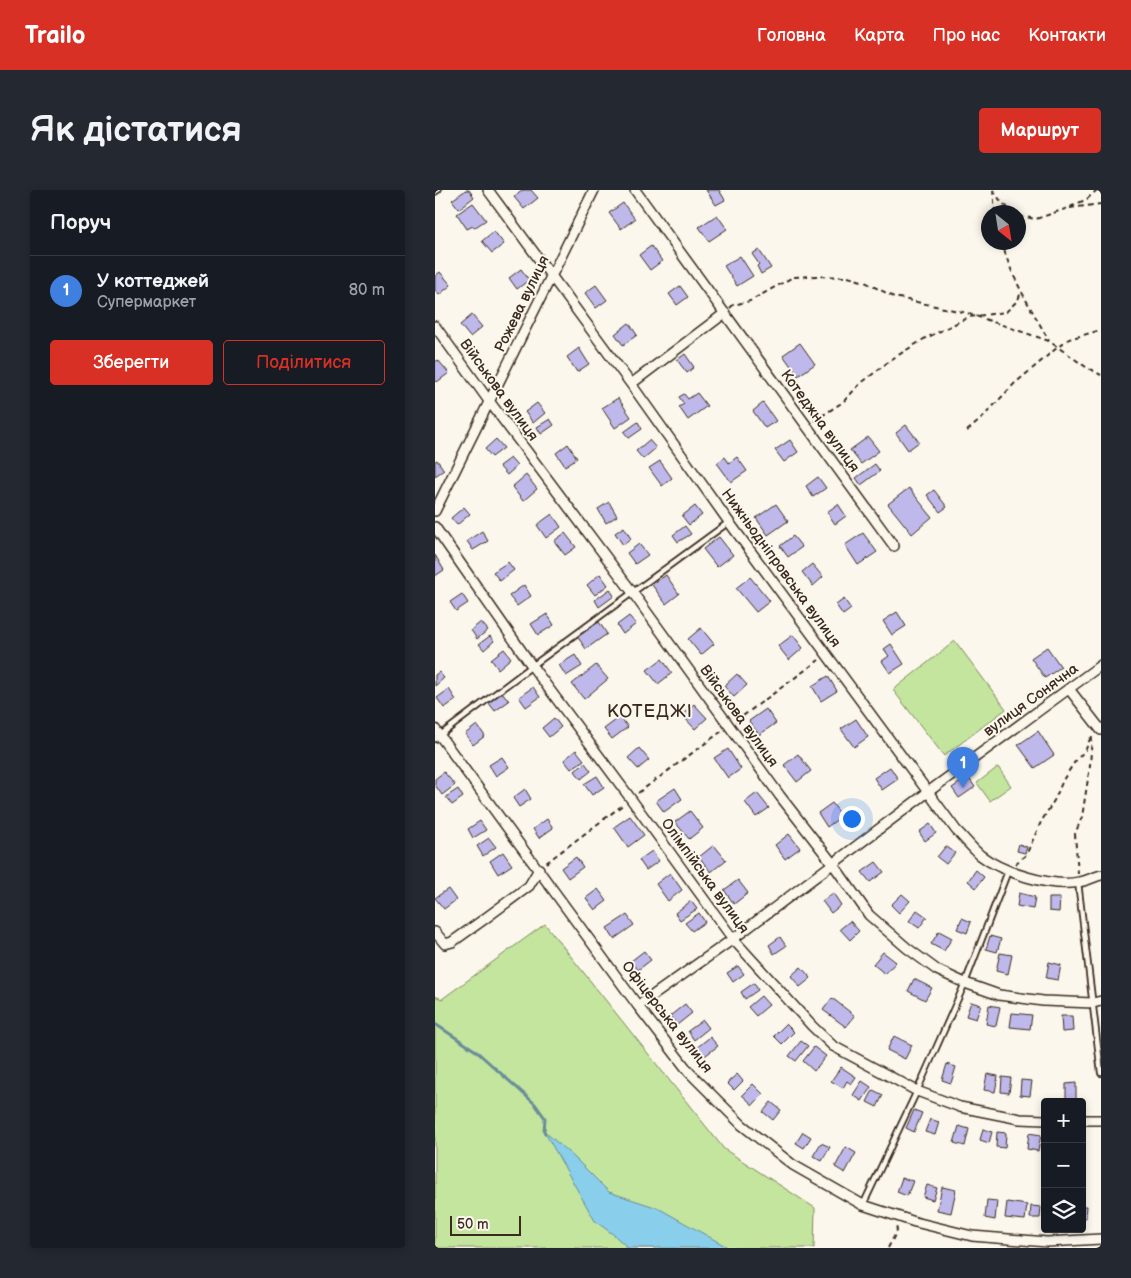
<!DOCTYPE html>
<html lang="uk">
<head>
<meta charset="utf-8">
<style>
  body { margin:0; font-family:"Balsamiq Sans",sans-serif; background:#242831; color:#f1f3f6 }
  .controls { position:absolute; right:15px; bottom:15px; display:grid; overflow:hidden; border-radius:5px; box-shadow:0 2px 8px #0003 }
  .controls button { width:45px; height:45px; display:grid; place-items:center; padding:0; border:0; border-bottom:1px solid #363941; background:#171b24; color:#f1f3f6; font:25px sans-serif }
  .compass { position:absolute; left:546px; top:15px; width:45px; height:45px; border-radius:50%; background:#171b24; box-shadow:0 2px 8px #0003; rotate:150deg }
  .scale { position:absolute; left:15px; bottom:12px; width:71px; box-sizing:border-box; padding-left:5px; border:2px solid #3b2a1e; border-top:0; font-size:14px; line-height:18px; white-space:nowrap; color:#3b2a1e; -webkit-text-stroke:4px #fbf7ec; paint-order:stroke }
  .you { position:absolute; left:416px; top:628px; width:18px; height:18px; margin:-12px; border:4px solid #fff; border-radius:50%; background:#1a73e8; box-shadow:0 0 0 8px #1a73e833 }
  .badge { display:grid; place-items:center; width:32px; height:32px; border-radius:50%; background:#d93025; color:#fff; font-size:16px; font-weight:700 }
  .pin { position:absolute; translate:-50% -41px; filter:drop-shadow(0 1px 2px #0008) }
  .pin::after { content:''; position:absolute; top:26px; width:18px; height:15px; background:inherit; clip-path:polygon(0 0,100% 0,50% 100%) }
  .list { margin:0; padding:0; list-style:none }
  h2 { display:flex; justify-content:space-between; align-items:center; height:65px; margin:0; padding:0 20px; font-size:21px }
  h2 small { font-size:16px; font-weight:400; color:#9ea1a6 }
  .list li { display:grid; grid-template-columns:32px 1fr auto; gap:15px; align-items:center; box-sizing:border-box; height:70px; padding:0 20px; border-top:1px solid #363941 }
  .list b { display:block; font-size:19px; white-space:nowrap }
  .list p { margin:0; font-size:16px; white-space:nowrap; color:#9ea1a6 }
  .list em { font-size:16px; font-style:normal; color:#9ea1a6 }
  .actions { display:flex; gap:10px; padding:15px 20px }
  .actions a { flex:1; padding:11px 0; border:1px solid #d93025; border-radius:5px; text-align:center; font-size:18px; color:#d93025 }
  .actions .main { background:#d93025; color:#fff }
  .icon { flex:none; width:28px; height:28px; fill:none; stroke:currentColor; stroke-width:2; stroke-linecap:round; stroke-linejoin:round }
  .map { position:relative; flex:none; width:666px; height:1058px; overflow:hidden; border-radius:5px }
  header { display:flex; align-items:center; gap:30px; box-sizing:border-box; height:70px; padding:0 25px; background:#d93025; color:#fff }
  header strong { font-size:24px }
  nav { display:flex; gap:28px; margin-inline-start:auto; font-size:18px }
  .intro { display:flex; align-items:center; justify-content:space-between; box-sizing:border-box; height:120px; padding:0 30px }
  h1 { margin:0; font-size:35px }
  .button { padding:12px 22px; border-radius:5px; background:#d93025; color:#fff; font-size:18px; font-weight:700 }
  main { display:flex; gap:30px; padding:0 30px }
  aside { flex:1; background:#171b24; border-radius:5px; box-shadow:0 2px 8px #0003 }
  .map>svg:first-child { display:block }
  .green { fill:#c3e59e; stroke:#7f885e }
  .water { fill:#89ceeb; stroke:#6a8c99 }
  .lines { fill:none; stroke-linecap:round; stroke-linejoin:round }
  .stream { stroke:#6a8c99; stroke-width:3 }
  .building { fill:#bfb9eb; stroke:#3b2a1e }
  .service-casing { stroke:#3b2a1e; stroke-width:8 }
  .minor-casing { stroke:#3b2a1e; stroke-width:12 }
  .path { stroke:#3b2a1e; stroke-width:2; stroke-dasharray:5 4; stroke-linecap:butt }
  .service { stroke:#fbf7ec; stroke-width:4.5 }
  .minor { stroke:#fbf7ec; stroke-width:9 }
  .labels { text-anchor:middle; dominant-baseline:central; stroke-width:4; stroke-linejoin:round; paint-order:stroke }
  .street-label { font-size:15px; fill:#3b2a1e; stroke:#fbf7ec }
  .quarter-label { font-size:18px; letter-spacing:1px; fill:#3b2a1e; stroke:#fbf7ec }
</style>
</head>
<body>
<header>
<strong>Trailo</strong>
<nav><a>Головна</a><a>Карта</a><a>Про нас</a><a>Контакти</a></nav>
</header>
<div class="intro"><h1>Як дістатися</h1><a class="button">Маршрут</a></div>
<main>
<aside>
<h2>Поруч<small></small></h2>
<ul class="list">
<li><span class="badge" style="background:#3f7fe0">1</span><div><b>У коттеджей</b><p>Супермаркет</p></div><em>80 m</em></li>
</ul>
<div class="actions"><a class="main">Зберегти</a><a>Поділитися</a></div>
</aside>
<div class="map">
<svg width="666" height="1058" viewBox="0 0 666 1058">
  <rect width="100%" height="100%" fill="#fbf7ec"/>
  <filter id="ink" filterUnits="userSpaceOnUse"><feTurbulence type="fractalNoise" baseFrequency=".02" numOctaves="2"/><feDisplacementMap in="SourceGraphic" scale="10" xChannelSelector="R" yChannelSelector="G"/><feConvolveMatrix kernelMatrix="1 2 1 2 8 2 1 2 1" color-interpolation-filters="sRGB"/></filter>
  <g filter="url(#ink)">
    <!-- green -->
    <path class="green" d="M520,451L571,519L509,566L458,500Z
      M563,577L576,596L555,611L542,593Z
      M110,734L289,959L380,1018L379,1058H0V806L7,809Z"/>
    <!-- water -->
    <path class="water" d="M109,941L141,969L174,1002L223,1018L294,1058H193L179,1045L160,1031Z"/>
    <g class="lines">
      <!-- stream -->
      <path class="stream" d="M0,834L41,861L100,914L110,928L109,941L110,943"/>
    </g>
    <!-- building -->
    <path class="building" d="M31,0H34L39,7L24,19L17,10Z
      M88,0H96L103,8L89,19L79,7Z
      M271,0H284L290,10L281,15Z
      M38,13L51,30L39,38L38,36L32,39L22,24Z
      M188,13L200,29L186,39L174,23Z
      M282,25L292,39L274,51L264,37Z
      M59,41L69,54L57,63L47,51Z
      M216,56L227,71L215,80L204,65Z
      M324,60L336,78L326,84L322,76L324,74L317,64Z
      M305,66L318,86L302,96L289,76Z
      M86,79L94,90L82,99L74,88Z
      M5,82L16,95L4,105L0,100V86Z
      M161,95L172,110L161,118L150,103Z
      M245,96L253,107L242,115L234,104Z
      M37,125L47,137L35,147L25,135Z
      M194,133L202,145L188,155L180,144Z
      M365,153L380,174L363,186L348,165Z
      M144,158L154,174L142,182L132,167Z
      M250,164L259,177L252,183L242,170Z
      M3,170L14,183L2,192L0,190V172Z
      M262,203L272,216L253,230L244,217L249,214L244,207L249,204L253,209Z
      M183,208L196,227L180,238L167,218Z
      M102,213L110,223L98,233L90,222Z
      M328,213L341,231L330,238L318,221Z
      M115,229L119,235L106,244L102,237Z
      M203,232L207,239L194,248L189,242Z
      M471,235L484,252L473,260L461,243Z
      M433,247L444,261L426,274L415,260Z
      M61,249L69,258L57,267L50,259Z
      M214,250L221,258L208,269L201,261Z
      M355,250L363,262L349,272L340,260Z
      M133,254L142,268L130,276L121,263Z
      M290,267L294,273L302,267L312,281L296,292L282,273Z
      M75,268L82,276L72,285L64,276Z
      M2,270L9,280L0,286V271Z
      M225,271L237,288L227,296L214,278Z
      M440,274L445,281L426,295L421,288Z
      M91,285L102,299L88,311L77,297Z
      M383,287L391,298L378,307L371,296Z
      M474,298L497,327L477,344L453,314Z
      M499,300L512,317L505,322L492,305Z
      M174,312L182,326L171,333L163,319Z
      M341,314L353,331L333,345L321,328Z
      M403,314L411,326L400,334L392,322Z
      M260,316L267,325L254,335L247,326Z
      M29,317L35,324L22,335L16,328Z
      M117,324L126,337L111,348L102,335Z
      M250,336L256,344L243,352L238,345Z
      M189,337L196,349L188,355L180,343Z
      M47,341L53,351L38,360L32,351Z
      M130,343L141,357L130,365L119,351Z
      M428,343L442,362L423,375L410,355Z
      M358,346L367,357L353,367L345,356Z
      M284,347L298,365L282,377L268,359Z
      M204,354L213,365L200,374L192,363Z
      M0,365L9,380L0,386Z
      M73,372L79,380L65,391L58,382Z
      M377,374L388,387L378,396L367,382Z
      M165,384L173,395L160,405L152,395Z
      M231,385L244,404L231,414L217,395Z
      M315,387L335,411L321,422L301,398Z
      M89,395L96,406L82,416L74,406Z
      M175,399L179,406L164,417L160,410Z
      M27,404L33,413L21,421L15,412Z
      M409,409L416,419L408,425L401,415Z
      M462,422L471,436L457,445L448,431Z
      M112,424L119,435L103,445L96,434Z
      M194,426L201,434L188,444L182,435Z
      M46,432L53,440L42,449L36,440Z
      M164,432L172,444L151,459L142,446Z
      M266,438L279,454L266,465L253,449Z
      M358,445L368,458L354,470L343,456Z
      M55,446L59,451L49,460L44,454Z
      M456,454L469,474L455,483L447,471L454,466L449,459Z
      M612,457L626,477L610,488L596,468Z
      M69,459L76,468L63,479L56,469Z
      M140,465L147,476L131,486L124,475Z
      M227,469L237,483L223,494L212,480Z
      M161,475L173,489L149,509L137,494Z
      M4,482L9,488L0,496V485Z
      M302,484L312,495L299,507L289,496Z
      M393,486L402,501L386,511L377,496Z
      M98,497L105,507L91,517L84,507Z
      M14,499L21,510L9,518L2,508Z
      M67,502L74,511L60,521L53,512Z
      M259,514L272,528L260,539L247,525Z
      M331,519L341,533L324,545L314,531Z
      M185,527L193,537L177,549L169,539Z
      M119,528L126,537L114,547L107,538Z
      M421,529L433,547L419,557L406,539Z
      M42,535L50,546L38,555L30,544Z
      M603,541L619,565L600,578L583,555Z
      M204,558L214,570L203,579L193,568Z
      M293,559L306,579L293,588L279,568Z
      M141,560L149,570L136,579L129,570Z
      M363,564L376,581L362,592L349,575Z
      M67,567L74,577L61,586L54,575Z
      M150,573L156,581L146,589L140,581Z
      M455,577L463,589L447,600L439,588Z
      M9,582L20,595L7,605L0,595V589Z
      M162,586L169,597L157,605L149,594Z
      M533,587L540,597L524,608L517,598Z
      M240,598L247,609L229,622L221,611Z
      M23,599L28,607L17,615L11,607Z
      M90,599L96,609L84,617L78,608Z
      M322,603L334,618L321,627L310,612Z
      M397,613L407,626L392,637L383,623Z
      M255,621L268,638L254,649L240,632Z
      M195,626L209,645L193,657L179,637Z
      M112,629L118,638L104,648L98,639Z
      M45,631L51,640L38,648L33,639Z
      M495,634L501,643L490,651L484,642Z
      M354,644L365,658L350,669L340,655Z
      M54,648L61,657L48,666L42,656Z
      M584,654L592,657L590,663L582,661Z
      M279,655L291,670L276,682L264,667Z
      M511,656L520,663L511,674L502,667Z
      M217,661L224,671L211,680L204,670Z
      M68,662L77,675L63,684L55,671Z
      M141,667L148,677L133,688L126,678Z
      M441,672L449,682L435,692L427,682Z
      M541,680L549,687L541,698L533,691Z
      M235,683L247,700L233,711L221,694Z
      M303,690L313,703L299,714L289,700Z
      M13,699L21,710L9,719L0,708Z
      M163,699L172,711L160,720L151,708Z
      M398,703L406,715L396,723L387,711Z
      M584,703L600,707L598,719L582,716Z
      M467,704L475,711L464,723L456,715Z
      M614,708H625L624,722L614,721Z
      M256,711L262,719L245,730L240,723Z
      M482,720L492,727L484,738L474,731Z
      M264,723L270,732L257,741L250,733Z
      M192,725L199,735L179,749L172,738Z
      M527,728L536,732L532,743L522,739Z
      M415,731L424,741L415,750L405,739Z
      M504,741L517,748L509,761L496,754Z
      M555,746L566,749L562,762L551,759Z
      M345,747L351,756L339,764L334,755Z
      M209,761L216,770L203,780L196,771Z
      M448,762L461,772L450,784L438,774Z
      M565,763L577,765L573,784L561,781Z
      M614,772L626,775L623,790L611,788Z
      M303,776L309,784L298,792L292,783Z
      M366,777L376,788L365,797L356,786Z
      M479,789L497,798L490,810L473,801Z
      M319,793L323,800L310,809L306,802Z
      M326,806L334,815L321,826L313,817Z
      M397,808L420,826L411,837L388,820Z
      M536,812L546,815L541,829L531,826Z
      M250,814L257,823L242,835L235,826Z
      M554,815L565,817L561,836L551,834Z
      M577,823L597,825L595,839L575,837Z
      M626,826H637L638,841L627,842Z
      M268,830L274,838L259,850L253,841Z
      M351,834L359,842L347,854L339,846Z
      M459,846L477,855L470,869L452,860Z
      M275,847L283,856L267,868L260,859Z
      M366,851L373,856L361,871L354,866Z
      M379,857L391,866L379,881L368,871Z
      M512,874L521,877L516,893L507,890Z
      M406,877L421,887L416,894L412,891L408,898L396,891Z
      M302,884L308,891L299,900L292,893Z
      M552,884L563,886L560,902L549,900Z
      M567,887L576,888L574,903L566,902Z
      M586,890L597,891L595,906L585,905Z
      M427,891L436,897L427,911L418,905Z
      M641,893V909H631V894Z
      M318,894L328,904L318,915L307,905Z
      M438,900L448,905L442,917L432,912Z
      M336,912L346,920L338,930L328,922Z
      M479,920L487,923L479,942L471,938Z
      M495,929L504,932L500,945L490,942Z
      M524,936L534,939L530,956L519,953Z
      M548,939L557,942L554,953L545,950Z
      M368,942L376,947L369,958L361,953Z
      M562,942L571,943L570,958L561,957Z
      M594,943L606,945L603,961L592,959Z
      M386,953L395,957L387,971L378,966Z
      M411,957L421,963L410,983L400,977Z
      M467,988L478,991L472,1006L462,1002Z
      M492,995L502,998L498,1010L488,1007Z
      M507,997L521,1000L516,1023L502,1020Z
      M552,1010L562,1011L560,1030L550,1028Z
      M572,1012L592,1015L590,1030L570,1028Z
      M596,1016L606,1017L605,1028H595Z
      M647,1016H652L651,1028H647Z"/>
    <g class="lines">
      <!-- service casing -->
      <g class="service-casing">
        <path id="service" d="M0,2L3,0
          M0,549L97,476L294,332
          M643,692L666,883
          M428,1015L482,901L530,793L573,681"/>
      </g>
      <!-- minor casing -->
      <g class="minor-casing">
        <path id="minor" d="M53,0L196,194L294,332L521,640C529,648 537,658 545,665C567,682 616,698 644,692C651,691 659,687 666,685
          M200,0L459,356
          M0,136L54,211L198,403L345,606L398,674L434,725L472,758L502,780L530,793L564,805L608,811L658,813L666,811
          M196,194L290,123
          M0,321L159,0
          M0,337L97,476L196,609L298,749L377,836L398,856L482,901L525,917L585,929L610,930
          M634,499L666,540
          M0,539L203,816L254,882L307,935L358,975L428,1015L480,1032L537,1046L612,1052L666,1049
          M0,742L10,754L17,752L48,730L94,696L104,679
          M203,816L298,749L493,602L666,475
          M647,930H666"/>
      </g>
      <!-- path -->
      <path class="path" d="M558,0L567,13L579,22
        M558,0L560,22
        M635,18L666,14
        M584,26L601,29L633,18L652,9L662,0
        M567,52C576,89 597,119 614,151
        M295,118L298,115L315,111L358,87L381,86L413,87L430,92L459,107L532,123L614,151L651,177L666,185
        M379,231L408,212L425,194L457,169L489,149L534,127L571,122L583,110L586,102
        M532,241L545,230L579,194L623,157L634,149L666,140
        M301,531L384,470
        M203,603L287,541
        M111,673L189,614
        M580,674L591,665L606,632L620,609L628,590L639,573L651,559L657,544
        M643,684L640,644L647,627L655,576L657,546
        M453,1058L462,1041L461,1035"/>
      <!-- service -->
      <use href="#service" class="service"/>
      <!-- minor -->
      <use href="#minor" class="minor"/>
    </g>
  </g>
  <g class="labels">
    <!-- street labels -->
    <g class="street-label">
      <text transform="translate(87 114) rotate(-64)">Рожева вулиця</text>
      <text transform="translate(64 200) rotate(54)">Військова вулиця</text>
      <text transform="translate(385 231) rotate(54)">Котеджна вулиця</text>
      <text transform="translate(346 378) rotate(54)">Нижньодніпровська вулиця</text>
      <text transform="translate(596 510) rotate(-36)">вулиця Сонячна</text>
      <text transform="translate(304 526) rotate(54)">Військова вулиця</text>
      <text transform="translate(270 686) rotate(54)">Олімпійська вулиця</text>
      <text transform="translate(232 827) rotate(52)">Офіцерська вулиця</text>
    </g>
    <!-- quarter labels -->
    <g class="quarter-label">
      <text x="215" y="521">КОТЕДЖІ</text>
    </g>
  </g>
</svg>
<div class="controls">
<button>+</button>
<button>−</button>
<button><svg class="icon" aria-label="layers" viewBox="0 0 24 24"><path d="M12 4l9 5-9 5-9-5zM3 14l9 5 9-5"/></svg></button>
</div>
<svg class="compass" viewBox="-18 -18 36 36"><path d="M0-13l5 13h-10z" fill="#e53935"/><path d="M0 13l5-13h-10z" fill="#9ea1a6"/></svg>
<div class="scale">50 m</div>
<div class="you"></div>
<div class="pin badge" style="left:528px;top:598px;background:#3f7fe0">1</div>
</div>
</main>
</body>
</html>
